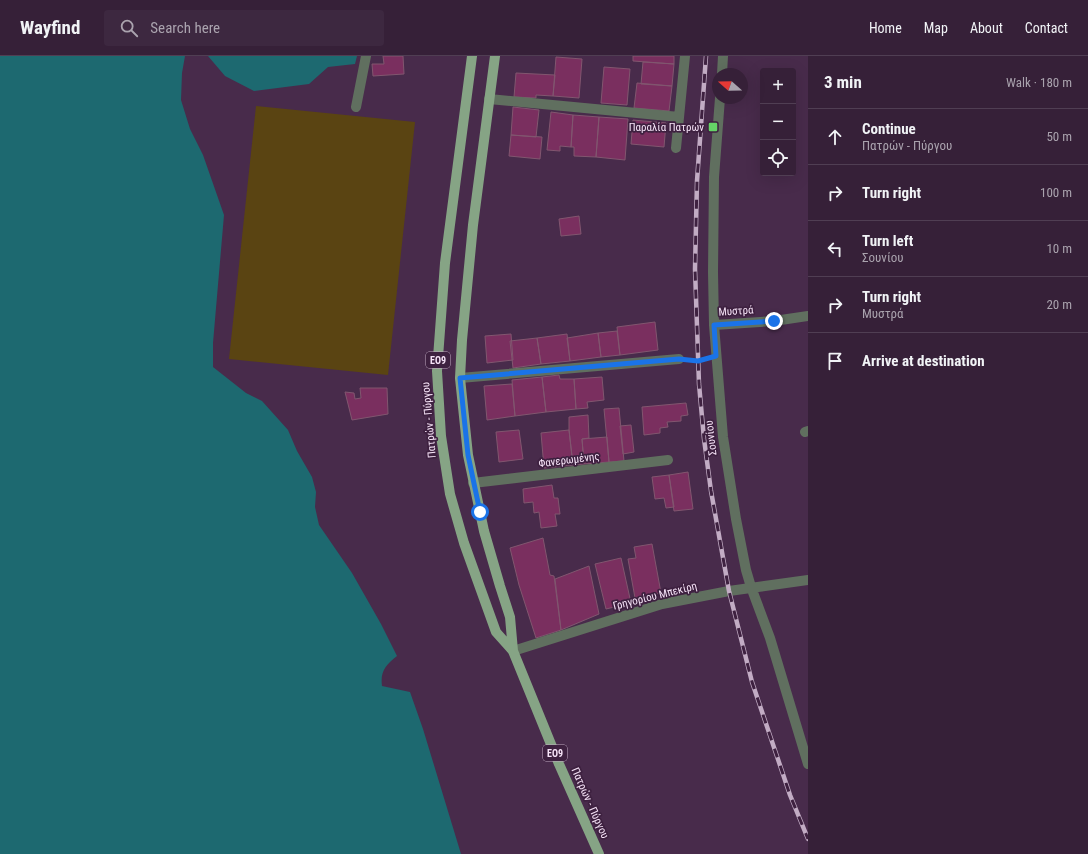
<!DOCTYPE html>
<html lang="en">
<head>
<meta charset="utf-8">
<style>
  body { margin:0; font-family:"Roboto Condensed",sans-serif; background:#3d2840; color:#f1f3f6 }
  .controls { position:absolute; right:12px; top:12px; display:grid; overflow:hidden; border-radius:4px; box-shadow:0 4px 16px #0002 }
  .controls button { width:36px; height:36px; display:grid; place-items:center; padding:0; border:0; border-bottom:1px solid #503e53; background:#362038; color:#f1f3f6; font:20px sans-serif }
  .compass { position:absolute; left:712px; top:12px; width:36px; height:36px; border-radius:50%; background:#362038; box-shadow:0 4px 16px #0002; rotate:290deg }
  .stop { position:absolute; width:12px; height:12px; margin:-9px; border:3px solid #1a73e8; border-radius:50%; background:#fff }
  .stop.end { background:#1a73e8; border-color:#fff; box-shadow:0 1px 4px #0008 }
  .list { margin:0; padding:0; list-style:none }
  h2 { display:flex; justify-content:space-between; align-items:center; height:52px; margin:0; padding:0 16px; font-size:17px }
  h2 small { font-size:13px; font-weight:400; color:#aaa3ae }
  .list li { display:grid; grid-template-columns:26px 1fr auto; gap:12px; align-items:center; box-sizing:border-box; height:56px; padding:0 16px; border-top:1px solid #503e53 }
  .list b { display:block; font-size:15px; white-space:nowrap }
  .list p { margin:0; font-size:13px; white-space:nowrap; color:#aaa3ae }
  .list em { font-size:13px; font-style:normal; color:#aaa3ae }
  .icon { flex:none; width:22px; height:22px; fill:none; stroke:currentColor; stroke-width:2; stroke-linecap:round; stroke-linejoin:round }
  .map { position:relative; flex:none; width:808px; height:798px; overflow:hidden }
  header { display:flex; align-items:center; gap:24px; box-sizing:border-box; height:56px; padding:0 20px; background:#362038; border-bottom:1px solid #503e53 }
  header strong { font-size:19px }
  nav { display:flex; gap:22px; margin-inline-start:auto; font-size:14px }
  .search { width:280px; height:36px; background:#3d2840; display:flex; align-items:center; gap:10px; box-sizing:border-box; padding:0 14px; border-radius:4px; color:#aaa3ae; font-size:15px }
  main { display:flex }
  aside { flex:1; background:#362038 }
  .map>svg:first-child { display:block }
  .green { fill:#5a4412 }
  .water { fill:#1d6970 }
  .building { fill:#7a2f5f; stroke:#81566f }
  .lines { fill:none; stroke-linecap:round; stroke-linejoin:round }
  .path { stroke:#7f6581; stroke-width:2.5; stroke-dasharray:1 3; stroke-linecap:butt }
  .minor { stroke:#606f5f; stroke-width:10 }
  .major { stroke:#86a485; stroke-width:10 }
  .rail-casing { stroke:#c2acc4; stroke-width:4.5 }
  .rail { stroke:#3e2140; stroke-width:3; stroke-dasharray:9; stroke-linecap:butt }
  .route { stroke:#1a73e8; stroke-width:5 }
  .poi-dot { fill:#65d467; stroke:#3e2140; stroke-width:1.5 }
  .labels { text-anchor:middle; dominant-baseline:central; stroke-width:3.5; stroke-linejoin:round; paint-order:stroke }
  .shield { fill:#3e2140; stroke:#c0aac1; stroke-width:1 }
  .shield-label { font-size:10px; font-weight:bold; fill:#f7e4f8 }
  .poi-label { font-size:11px; fill:#f7e4f8; stroke:#3e2140; text-anchor:end }
  .street-label { font-size:11px; fill:#f7e4f8; stroke:#3e2140 }
</style>
</head>
<body>
<header>
<strong>Wayfind</strong>
<div class="search"><svg class="icon" aria-label="search" viewBox="0 0 24 24"><circle cx="10" cy="10" r="6"/><path d="M15 15l6 6"/></svg>Search here</div>
<nav><a>Home</a><a>Map</a><a>About</a><a>Contact</a></nav>
</header>
<main>
<div class="map">
<svg width="808" height="798" viewBox="0 0 808 798">
  <rect width="100%" height="100%" fill="#482b4b"/>
  <!-- green -->
  <path class="green" d="M256,50L415,66L388,319L229,303Z"/>
  <!-- water -->
  <path class="water" d="M0,0H185L182,17L181,44L190,73L203,99L224,159L213,287V311L246,337L262,345L288,374L297,395L312,421L316,436L315,451L319,469L352,517L381,568L397,600C386,609 380,615 382,630L410,636L423,673L461,798H0Z
    M208,0H357L355,8L328,11L309,28L254,35L225,20Z"/>
  <!-- building -->
  <path class="building" d="M383,0H403L404,18L373,20L372,8H384Z
    M633,0H674V8L633,5Z
    M556,1L582,3L579,42L553,40Z
    M643,6L674,8L672,30L641,28Z
    M604,11L630,13L627,49L601,47Z
    M516,17L555,19L553,40L536,39V42L514,41Z
    M637,27L672,30L669,55L634,52Z
    M513,51L539,54L536,81L511,79Z
    M551,56L573,59L571,91L560,90V95L547,94Z
    M573,59L599,61L596,101L574,100V91H571Z
    M599,61L628,63L625,104L596,101Z
    M633,64L666,67L664,91L631,88Z
    M511,79L542,81L540,103L509,100Z
    M579,160L581,178L561,180L559,163Z
    M655,266L658,294L620,299L617,271Z
    M617,275L620,299L601,301L598,277Z
    M598,277L601,301L570,305L567,282Z
    M511,278L513,304L487,307L485,280Z
    M567,278L570,305L541,308L537,282Z
    M537,282L541,308L513,312L510,285Z
    M559,319L560,323H574L576,353L546,356L542,321Z
    M542,321L546,356L515,360L512,324Z
    M602,321L604,344L587,346L588,352L576,353L574,323Z
    M512,328L515,360L487,364L484,330Z
    M360,332H387L388,358L352,364L345,336L354,337L355,343L361,342Z
    M686,347L688,359L681,360V365L667,366L668,371L660,372V377L644,379L642,351Z
    M619,352L624,405L609,406L604,353Z
    M588,359L589,382L582,383L584,408L573,409L569,374V361Z
    M631,369L634,396L623,398L620,370Z
    M519,374L523,403L499,406L496,376Z
    M569,374L573,409L544,412L541,377Z
    M607,381L609,406L584,408L582,383Z
    M688,416L693,453L674,455L669,419Z
    M669,419L674,451L666,452L664,442L655,443L652,421Z
    M552,429L554,442H558L560,458H555L557,470L541,472L539,456L534,457L533,446L524,447L523,433Z
    M543,482L550,519L554,520L561,574L536,582L519,529L510,492Z
    M652,488L661,537L635,542L628,503L636,502L634,491Z
    M621,502L631,547L606,553L595,508Z
    M589,510L599,558L561,574L555,523Z"/>
  <g class="lines">
    <!-- path -->
    <path class="path" d="M691,304L698,305L704,303"/>
    <!-- minor -->
    <path class="minor" d="M722,18L723,0
      M720,42L714,121L713,216L714,269L723,381L736,463L746,514L751,531L770,582L808,708
      M489,43L679,61
      M356,51L366,0
      M676,92L685,0
      M714,269L774,265L808,260
      M460,322L679,303
      M805,376L808,375
      M473,427L668,404
      M513,595L662,548L729,535L808,524"/>
    <!-- major -->
    <path class="major" d="M472,0L445,207L437,315L441,380L450,438L464,487L496,576L513,595
      M495,0L473,169L462,284L460,322L468,399L484,475L500,530L510,561L513,595L559,708L599,798"/>
    <!-- rail casing -->
    <g class="rail-casing">
      <path id="rail" d="M706,0L697,125L695,213L699,328L704,383L711,435L729,535L752,626L790,739L808,783"/>
    </g>
    <!-- rail -->
    <use href="#rail" class="rail"/>
  </g>
  <g class="lines">
    <!-- route -->
    <path class="route" d="M480,456L468,399L460,322L679,303L698,305L716,300L714,269L774,265"/>
  </g>
  <!-- markers -->
  <rect class="poi-dot" x="708" y="66" width="10" height="10" rx="2"/>
  <g class="labels">
    <!-- shield labels -->
    <g class="shield">
      <rect x="426" y="296" width="24" height="16" rx="3"/>
      <rect x="543" y="689" width="24" height="16" rx="3"/>
    </g>
    <g class="shield-label">
      <text x="438" y="304">ΕΟ9</text>
      <text x="555" y="697">ΕΟ9</text>
    </g>
    <!-- poi labels -->
    <g class="poi-label">
      <text x="704" y="71">Παραλία Πατρών</text>
    </g>
    <!-- street labels -->
    <g class="street-label">
      <text transform="translate(736 255) rotate(-4)">Μυστρά</text>
      <text transform="translate(429 364) rotate(-95)">Πατρών - Πύργου</text>
      <text transform="translate(711 382) rotate(-97)">Σουνίου</text>
      <text transform="translate(569 404) rotate(-7)">Φανερωμένης</text>
      <text transform="translate(655 540) rotate(-14)">Γρηγορίου Μπεκίρη</text>
      <text transform="translate(590 747) rotate(66)">Πατρών - Πύργου</text>
    </g>
  </g>
</svg>
<div class="controls">
<button>+</button>
<button>−</button>
<button><svg class="icon" aria-label="locate" viewBox="0 0 24 24"><circle cx="12" cy="12" r="6"/><path d="M12 2v4M12 18v4M2 12h4M18 12h4"/></svg></button>
</div>
<svg class="compass" viewBox="-18 -18 36 36"><path d="M0-13l5 13h-10z" fill="#e53935"/><path d="M0 13l5-13h-10z" fill="#aaa3ae"/></svg>
<div class="stop" style="left:480px;top:456px"></div>
<div class="stop end" style="left:774px;top:265px"></div>
</div>
<aside>
<h2>3 min<small>Walk · 180 m</small></h2>
<ul class="list">
<li><svg class="icon" aria-label="ahead" viewBox="0 0 24 24"><path d="M12 20V5M6 11l6-6 6 6"/></svg><div><b>Continue</b><p>Πατρών - Πύργου</p></div><em>50 m</em></li>
<li><svg class="icon" aria-label="right" viewBox="0 0 24 24"><path d="M7 20v-9h11M14 6l5 5-5 5"/></svg><div><b>Turn right</b></div><em>100 m</em></li>
<li><svg class="icon" aria-label="left" viewBox="0 0 24 24"><path d="M17 20v-9H6M10 6l-5 5 5 5"/></svg><div><b>Turn left</b><p>Σουνίου</p></div><em>10 m</em></li>
<li><svg class="icon" aria-label="right" viewBox="0 0 24 24"><path d="M7 20v-9h11M14 6l5 5-5 5"/></svg><div><b>Turn right</b><p>Μυστρά</p></div><em>20 m</em></li>
<li><svg class="icon" aria-label="arrive" viewBox="0 0 24 24"><path d="M6 21V4h12l-3 4 3 4H6"/></svg><div><b>Arrive at destination</b></div></li>
</ul>
</aside>
</main>
</body>
</html>
